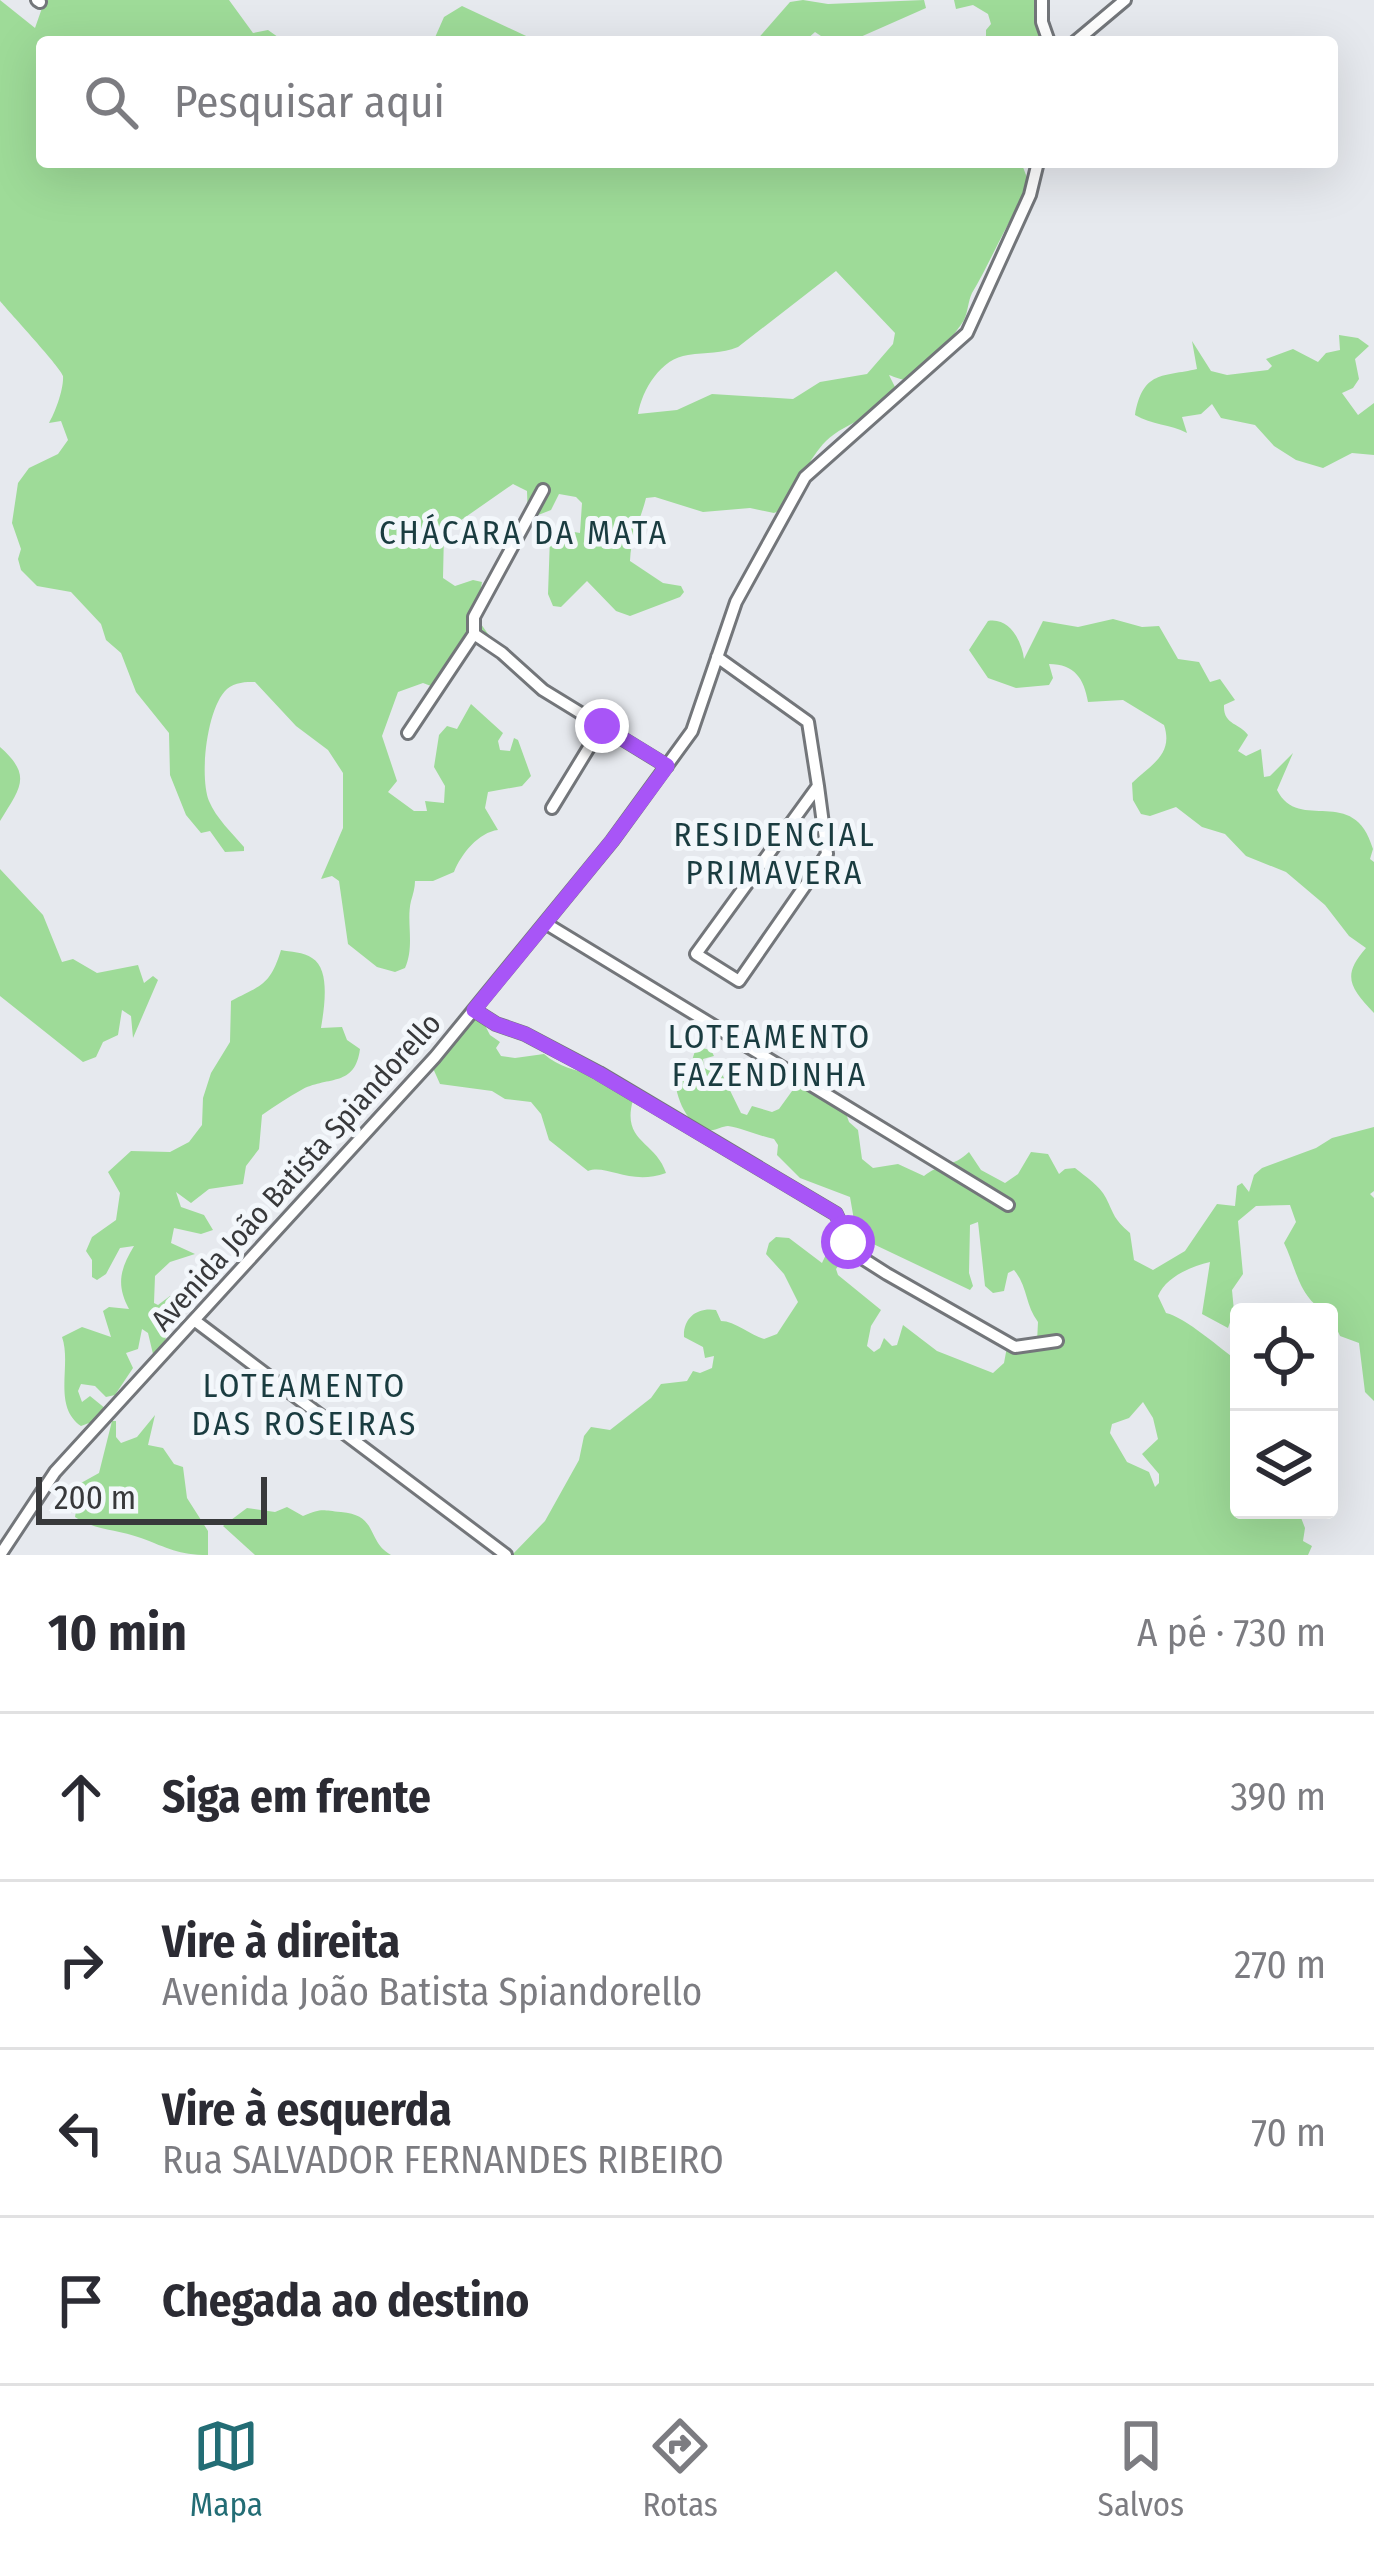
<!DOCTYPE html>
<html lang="pt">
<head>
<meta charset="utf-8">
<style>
  body { margin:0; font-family:"Fira Sans Condensed",sans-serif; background:#f7f7f7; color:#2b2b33 }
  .controls { position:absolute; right:36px; bottom:36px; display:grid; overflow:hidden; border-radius:12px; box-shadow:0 12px 48px #0002 }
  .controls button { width:108px; height:108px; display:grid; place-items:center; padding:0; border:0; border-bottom:3px solid #e1e1e2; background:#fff; color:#2b2b33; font:60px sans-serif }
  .scale { position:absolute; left:36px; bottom:30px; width:231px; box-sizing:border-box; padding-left:12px; border:6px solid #38393b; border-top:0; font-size:33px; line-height:42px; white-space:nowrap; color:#38393b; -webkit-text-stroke:9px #f3f7fb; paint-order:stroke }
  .stop { position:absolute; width:36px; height:36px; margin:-27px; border:9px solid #a855f7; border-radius:50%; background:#fff }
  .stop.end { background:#a855f7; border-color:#fff; box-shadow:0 3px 12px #0008 }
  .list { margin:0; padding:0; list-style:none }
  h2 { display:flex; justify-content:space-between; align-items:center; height:156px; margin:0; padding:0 48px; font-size:51px }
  h2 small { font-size:39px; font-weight:400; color:#7c7c81 }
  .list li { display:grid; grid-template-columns:78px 1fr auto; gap:36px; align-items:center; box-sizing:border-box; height:168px; padding:0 48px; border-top:3px solid #e1e1e2 }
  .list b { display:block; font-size:45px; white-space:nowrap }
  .list p { margin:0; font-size:39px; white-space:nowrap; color:#7c7c81 }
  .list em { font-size:39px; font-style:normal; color:#7c7c81 }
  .icon { flex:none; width:66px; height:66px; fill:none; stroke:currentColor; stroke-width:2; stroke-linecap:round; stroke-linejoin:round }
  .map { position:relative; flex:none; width:1374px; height:1555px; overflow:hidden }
  .search { position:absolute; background:#fff; box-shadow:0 12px 48px #0002; left:36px; right:36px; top:36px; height:132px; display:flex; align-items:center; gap:30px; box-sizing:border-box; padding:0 42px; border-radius:12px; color:#7c7c81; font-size:45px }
  .sheet { height:828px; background:#fff }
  nav { display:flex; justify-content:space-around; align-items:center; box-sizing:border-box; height:168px; border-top:3px solid #e1e1e2; background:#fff; font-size:33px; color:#7c7c81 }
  nav a { display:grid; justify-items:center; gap:6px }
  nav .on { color:#236d75 }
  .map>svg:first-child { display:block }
  .green { fill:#9edb98; fill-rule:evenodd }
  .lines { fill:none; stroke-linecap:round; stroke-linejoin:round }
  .minor-casing { stroke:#73767a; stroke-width:16 }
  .minor { stroke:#fff; stroke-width:10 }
  .route { stroke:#a855f7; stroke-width:15 }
  .labels { text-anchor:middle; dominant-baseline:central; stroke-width:10; stroke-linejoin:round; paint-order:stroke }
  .street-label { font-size:30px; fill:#38393b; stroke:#f3f7fb }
  .neighbourhood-label { font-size:33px; letter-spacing:3px; fill:#1a3c40; stroke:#f3f7fb }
</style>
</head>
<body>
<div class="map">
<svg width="1374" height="1555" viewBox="0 0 1374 1555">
  <rect width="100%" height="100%" fill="#e6e9ee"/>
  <!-- green -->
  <path class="green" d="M0,0L35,28L42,8L38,0H229L253,33L268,30L285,42H42V162H1021L1031,188C1007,219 993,258 972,293C968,301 968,312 964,320C958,331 918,379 908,380C901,380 895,377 889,375L895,387C884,416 846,421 826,441C809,458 797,487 786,508L774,513L750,508L703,512L655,497L646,498C640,522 631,535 630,561L663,583L681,586L684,592L680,597L630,616L616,611L587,581L561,607L553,606L548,594L550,537L563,530L580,533L582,503L576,497L559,494L551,510L528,519L527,491L513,484L444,532L443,578L455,586L473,580L482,582L476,617L493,641C465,634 441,661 439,689L423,683L398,692L382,736L397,781L388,792L414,811H427L425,801L444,803L445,786L434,767L439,735L447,726L457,729L471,704L503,733L498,741L500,750L510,751L514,738L518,740L531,776L522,786L488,792L485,808L498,830C479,832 461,854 454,872L433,881H415C415,888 413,894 411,901C406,922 415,946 405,968L395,972L377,967L348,944L339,881L332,876L321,879L343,828V773L328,750L296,726L255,682C246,682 235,682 227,689C207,707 199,776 209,801C216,818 232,833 244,847V851L225,852L210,831L201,833L186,815L170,775L169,733L136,692L121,653L106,640L101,624L71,592L37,586L21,570L18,559L21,549L12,523L18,483L29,468L58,454L68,440L61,421L49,423C55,413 64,389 63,376C62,369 9,312 0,301ZM836,271L895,333L893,344L867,374L820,382L793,399L712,394L677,410L638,414C642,390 661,358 688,355C707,352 721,354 738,347Z
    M803,0L828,4L924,0L926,8L849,42H830L815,32L806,40L755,42L790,2Z
    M954,0H1044L1040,42H986V30L991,24L988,14L973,5L956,9Z
    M462,6L539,42H433L444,17Z
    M1339,335L1358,338L1369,346L1355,359L1359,379L1353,388L1342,393L1358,415L1374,403V455L1352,453L1323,468L1296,460L1274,446L1255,425L1221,418L1212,404L1201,414L1182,417L1187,433C1170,424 1152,425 1135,415C1143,370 1163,377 1197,369L1192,341L1211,371L1227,375L1268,370L1272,366L1266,359L1293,349L1318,362L1326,353L1340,350Z
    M1113,619L1142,627L1159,626L1178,659L1199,662L1210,682L1220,679L1235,700L1224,705C1223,725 1240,723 1248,735L1238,751L1246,756L1261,749L1264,777L1270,776L1293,753L1277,790C1299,834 1354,783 1373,849L1370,859L1374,862V1013C1349,987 1342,975 1366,948L1349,936L1325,905L1286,872L1246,856L1225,834L1202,827L1176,807L1150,816L1141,814L1133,800L1132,783C1150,765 1174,755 1164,725L1123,700L1088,702C1084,679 1075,664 1049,664L1053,678L1049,685L1016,688L988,678L969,650L988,621C1010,617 1022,642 1024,659L1043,621L1078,627Z
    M0,747C33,776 20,788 0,821Z
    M0,869L43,915L62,962L73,959L97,973L138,965L144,983L153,976L158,980L133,1038L131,1016L122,1010L118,1035L103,1042L96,1057L83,1062L0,996Z
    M281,950C290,952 304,952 312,958C331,969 324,1009 321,1028L342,1027L347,1040L360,1049C355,1087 329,1076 303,1089C288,1097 275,1106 262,1115L259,1149L246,1166L243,1184L209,1189L191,1203L176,1192L181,1207L204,1215L213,1230L201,1234L174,1228L171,1243L195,1254L170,1262L155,1276L154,1303L158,1305L170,1296L176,1303L168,1311C170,1326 167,1348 153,1354L148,1333L142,1329L138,1349L126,1353L133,1368L115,1395L106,1397L95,1386L81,1384L78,1391L82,1402L90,1396L106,1409L97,1420L81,1426C52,1406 72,1365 62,1337L82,1327L111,1337L103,1311L109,1307L129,1309C116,1285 120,1269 134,1246L120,1248L106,1274L97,1280L92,1277V1260L86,1251L92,1237L116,1220L120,1193L108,1172L131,1151L170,1152L189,1142L202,1125L203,1098L211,1073L230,1042L231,1001C261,985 270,986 281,950Z
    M479,1014L490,1035L500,1042L496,1048L501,1056L515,1058L544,1054C573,1080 612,1067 633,1100C621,1142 656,1141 666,1173C630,1186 607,1164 588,1171L549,1140L541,1114L531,1102L505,1099L492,1091L440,1084L432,1066L449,1035Z
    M702,1048L711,1050L714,1056L703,1059L704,1068L722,1074L741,1113L747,1115L752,1106L772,1112L779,1109L800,1080L824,1082L842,1102L849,1122L858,1130L862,1159L873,1168L898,1164L924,1176C938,1164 954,1167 969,1152L981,1170L1005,1183L1018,1174L1031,1152L1048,1154L1059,1174L1065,1169L1075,1168C1086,1177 1099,1185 1106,1198C1115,1216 1113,1218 1130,1233L1134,1260L1153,1270L1185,1251L1217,1204L1235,1206L1237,1186L1242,1183L1249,1192L1254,1175L1262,1168L1316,1148L1332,1138L1374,1127V1191L1370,1194L1374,1198V1401L1365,1392L1359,1343L1340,1336L1329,1312C1300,1303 1296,1267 1284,1243L1296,1222L1290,1205L1256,1206L1238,1221L1243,1274L1232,1290L1234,1311L1228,1328L1202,1314L1210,1262C1190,1267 1166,1277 1158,1296L1166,1313C1185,1317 1221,1349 1239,1362V1510H1298L1305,1528L1303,1541L1312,1546L1308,1555H512L545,1521L579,1460L584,1436L591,1427L610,1430L651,1398L661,1384L687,1381L693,1371L700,1373L712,1368L714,1356L705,1358L703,1347L684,1337C683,1317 698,1307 716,1310L721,1321C735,1321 750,1335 764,1339L777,1334L798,1302L784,1274L766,1254L769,1243L776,1237L789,1238L822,1263L830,1246L842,1250L844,1258L836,1269L838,1275L881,1310L871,1326L867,1346L874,1352L880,1348L884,1338L892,1346L897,1345L903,1325L937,1351L993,1373L1004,1363L1009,1336L1027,1344L1037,1342L1038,1322C1025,1305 1028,1287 1014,1270L1008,1273L1004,1291L993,1293L985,1286L978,1222L970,1225L969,1273L973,1286L970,1290L869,1242L854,1220L850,1197L800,1178L777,1155L778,1145L774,1139C759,1136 742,1128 728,1126C722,1126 716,1131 709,1130C683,1128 669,1081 677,1060L688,1073L695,1051ZM1143,1402L1153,1418L1158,1439L1142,1454L1159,1474V1483L1155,1487L1149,1472L1127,1462L1110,1433L1112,1424L1129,1418Z
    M155,1415L148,1445L163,1448L174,1464L183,1467L187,1498L208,1531V1555C178,1555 168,1548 141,1538C117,1529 96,1531 75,1517L81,1483L99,1473L112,1421H116V1437L121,1443L137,1437Z
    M287,1507L303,1516C322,1508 321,1510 341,1512C379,1515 366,1541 391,1555H255L223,1526L247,1508L275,1512Z"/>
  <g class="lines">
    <!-- minor casing -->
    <g class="minor-casing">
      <path id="minor" d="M37,0L40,2
        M1042,0V22L1049,42
        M1075,42L1125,0
        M543,490L474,617V634L502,653L543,690L667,766
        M717,657L808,722L818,786
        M408,733L474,634
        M818,786L827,854L739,981L696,954Z
        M552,808L602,726
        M545,923L1008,1205
        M474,1010L496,1024L525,1034L599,1073L836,1214L854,1253L887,1274L1015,1347L1057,1341
        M194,1320L506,1555
        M0,1555L55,1472L435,1057L612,841L692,731L736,602L805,477L967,333L1030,195L1038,162"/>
    </g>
    <!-- minor -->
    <use href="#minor" class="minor"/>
  </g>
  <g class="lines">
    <!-- route -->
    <path class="route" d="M602,726L667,766L612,841L474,1010L496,1024L525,1034L598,1073L836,1214L848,1242"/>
  </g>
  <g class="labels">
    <!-- street labels -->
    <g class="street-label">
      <text transform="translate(296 1172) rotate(-48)">Avenida João Batista Spiandorello</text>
    </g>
    <!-- neighbourhood labels -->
    <g class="neighbourhood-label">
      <text x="524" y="533">CHÁCARA DA MATA</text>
      <text x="775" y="835">RESIDENCIAL<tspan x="775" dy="38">PRIMAVERA</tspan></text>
      <text x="770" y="1037">LOTEAMENTO<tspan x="770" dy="38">FAZENDINHA</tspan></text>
      <text x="305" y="1386">LOTEAMENTO<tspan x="305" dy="38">DAS ROSEIRAS</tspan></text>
    </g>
  </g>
</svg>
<div class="controls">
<button><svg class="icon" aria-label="locate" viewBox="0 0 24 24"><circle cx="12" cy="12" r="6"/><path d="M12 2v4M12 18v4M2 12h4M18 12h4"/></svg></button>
<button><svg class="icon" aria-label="layers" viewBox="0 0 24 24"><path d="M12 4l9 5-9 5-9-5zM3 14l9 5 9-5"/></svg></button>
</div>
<div class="scale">200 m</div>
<div class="stop" style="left:848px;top:1242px"></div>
<div class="stop end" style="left:602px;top:726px"></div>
<div class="search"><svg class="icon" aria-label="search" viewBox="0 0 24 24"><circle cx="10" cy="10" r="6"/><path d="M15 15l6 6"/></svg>Pesquisar aqui</div>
</div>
<section class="sheet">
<h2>10 min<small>A pé · 730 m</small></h2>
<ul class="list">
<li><svg class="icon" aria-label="ahead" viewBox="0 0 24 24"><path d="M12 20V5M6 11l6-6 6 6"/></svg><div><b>Siga em frente</b></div><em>390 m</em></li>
<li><svg class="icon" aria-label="right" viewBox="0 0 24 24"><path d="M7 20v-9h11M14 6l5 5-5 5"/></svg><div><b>Vire à direita</b><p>Avenida João Batista Spiandorello</p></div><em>270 m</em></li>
<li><svg class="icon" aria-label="left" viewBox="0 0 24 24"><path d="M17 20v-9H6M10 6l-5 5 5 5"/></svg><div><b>Vire à esquerda</b><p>Rua SALVADOR FERNANDES RIBEIRO</p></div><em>70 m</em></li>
<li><svg class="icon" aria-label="arrive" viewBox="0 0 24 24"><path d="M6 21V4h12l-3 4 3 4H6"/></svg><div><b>Chegada ao destino</b></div></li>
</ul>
</section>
<nav>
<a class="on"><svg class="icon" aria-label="map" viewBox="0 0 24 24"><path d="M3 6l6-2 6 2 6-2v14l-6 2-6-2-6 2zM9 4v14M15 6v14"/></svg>Mapa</a>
<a><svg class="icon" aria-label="directions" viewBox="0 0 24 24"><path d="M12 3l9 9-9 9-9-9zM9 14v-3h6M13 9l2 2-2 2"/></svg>Rotas</a>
<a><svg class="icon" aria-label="saved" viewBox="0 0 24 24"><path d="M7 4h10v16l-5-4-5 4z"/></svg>Salvos</a>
</nav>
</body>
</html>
